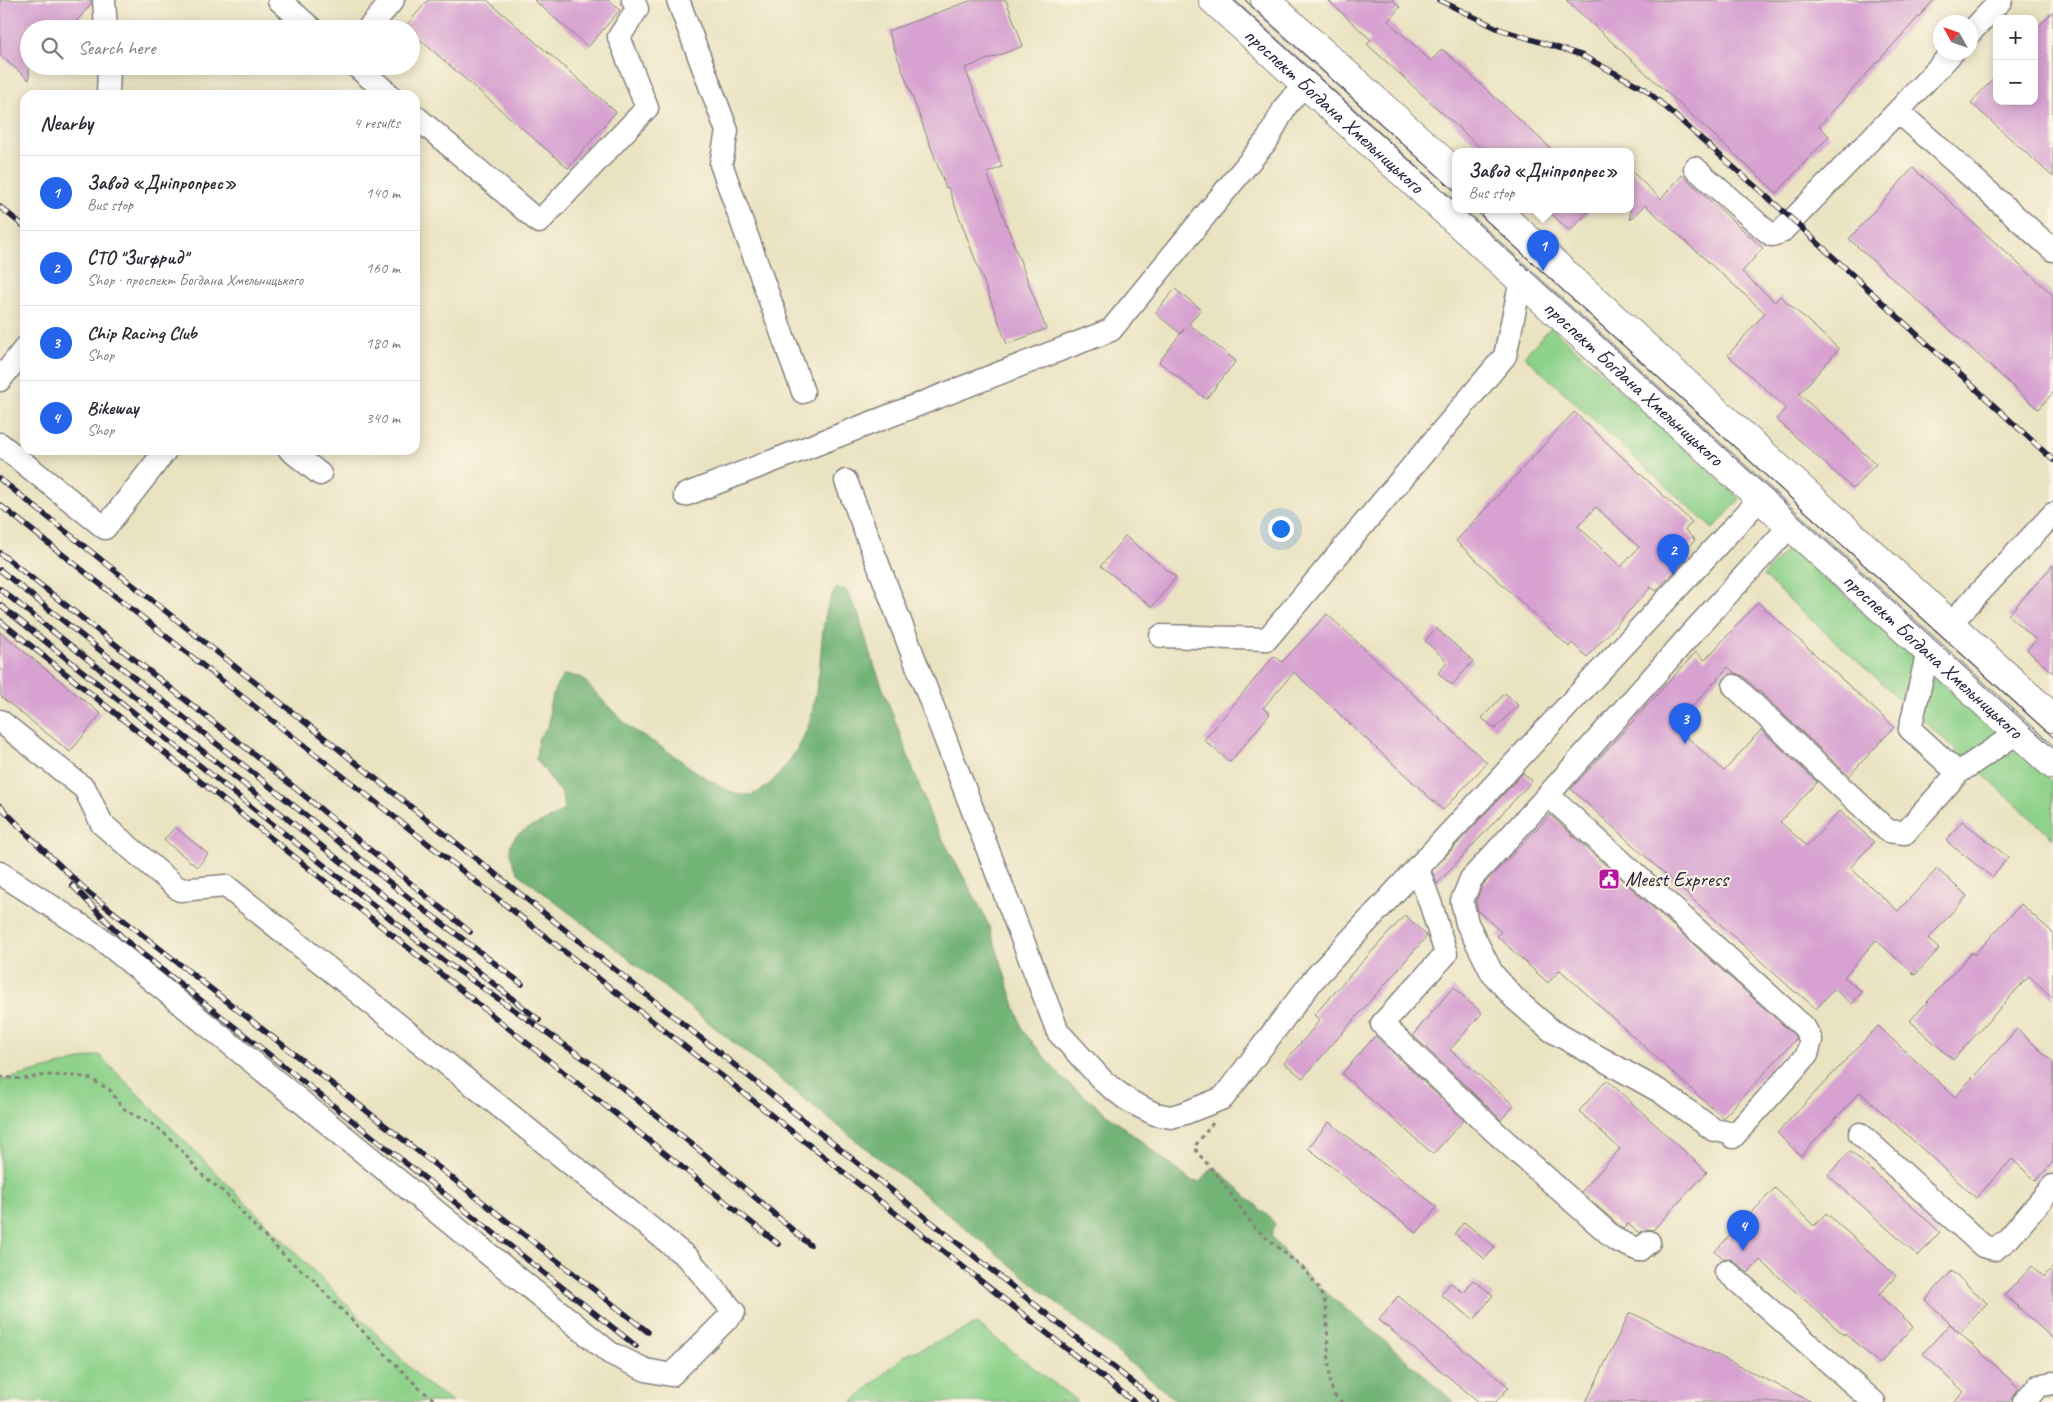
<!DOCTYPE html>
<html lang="en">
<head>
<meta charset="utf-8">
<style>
  body { margin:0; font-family:Caveat,sans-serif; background:#f7f7f7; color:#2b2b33 }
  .controls { position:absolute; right:15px; top:15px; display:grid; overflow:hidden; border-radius:10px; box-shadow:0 2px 12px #0003 }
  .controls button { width:45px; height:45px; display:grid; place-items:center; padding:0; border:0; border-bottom:1px solid #e1e1e2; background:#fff; color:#2b2b33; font:25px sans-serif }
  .compass { position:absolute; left:1933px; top:15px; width:45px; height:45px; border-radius:50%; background:#fff; box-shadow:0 2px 12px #0003; rotate:310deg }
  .you { position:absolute; left:1280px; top:528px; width:18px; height:18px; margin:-12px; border:4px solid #fff; border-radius:50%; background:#1a73e8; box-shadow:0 0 0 8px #1a73e833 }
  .badge { display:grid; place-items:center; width:32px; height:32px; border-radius:50%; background:#2563eb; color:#fff; font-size:16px; font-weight:700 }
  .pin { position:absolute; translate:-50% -41px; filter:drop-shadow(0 1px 2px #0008) }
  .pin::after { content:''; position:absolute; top:26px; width:18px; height:15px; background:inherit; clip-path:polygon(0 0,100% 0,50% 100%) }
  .popup { position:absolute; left:1452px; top:148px; width:182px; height:65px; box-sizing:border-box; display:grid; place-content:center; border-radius:10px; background:#fff; filter:drop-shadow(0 1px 4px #0005); font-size:16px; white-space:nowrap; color:#7c7c81 }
  .popup b { font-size:19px; color:#2b2b33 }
  .popup::after { content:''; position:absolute; left:50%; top:100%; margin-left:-10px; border:10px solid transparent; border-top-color:#fff }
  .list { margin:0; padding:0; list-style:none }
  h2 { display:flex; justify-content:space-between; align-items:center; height:65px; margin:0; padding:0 20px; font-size:21px }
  h2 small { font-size:16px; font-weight:400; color:#7c7c81 }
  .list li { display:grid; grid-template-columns:32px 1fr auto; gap:15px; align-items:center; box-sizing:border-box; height:75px; padding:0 20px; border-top:1px solid #e1e1e2 }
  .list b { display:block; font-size:19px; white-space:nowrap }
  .list p { margin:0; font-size:16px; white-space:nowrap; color:#7c7c81 }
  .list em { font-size:16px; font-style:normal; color:#7c7c81 }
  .icon { flex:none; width:28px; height:28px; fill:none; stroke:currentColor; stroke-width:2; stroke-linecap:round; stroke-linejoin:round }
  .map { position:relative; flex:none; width:2053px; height:1402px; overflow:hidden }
  .search { position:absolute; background:#fff; box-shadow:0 2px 12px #0003; left:20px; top:20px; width:400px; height:55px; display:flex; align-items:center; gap:12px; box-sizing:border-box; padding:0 18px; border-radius:28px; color:#7c7c81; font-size:19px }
  .panel { position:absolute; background:#fff; box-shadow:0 2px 12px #0003; left:20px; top:90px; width:400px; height:365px; border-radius:15px }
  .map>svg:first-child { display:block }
  .green { fill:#8dd18a; stroke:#587a62 }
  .forest { fill:#72b376; stroke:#4a6a58 }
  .building { fill:#d7a1d1; fill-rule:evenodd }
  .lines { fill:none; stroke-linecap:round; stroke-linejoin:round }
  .minor-casing { stroke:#86827e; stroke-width:25 }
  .major-casing { stroke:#86827e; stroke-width:30 }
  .path { stroke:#86827e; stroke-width:3; stroke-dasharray:4 4; stroke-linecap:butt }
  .minor { stroke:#fff; stroke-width:22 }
  .major { stroke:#fff; stroke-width:28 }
  .tram { stroke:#22223b; stroke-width:1 }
  .rail-casing { stroke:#22223b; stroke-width:5.5 }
  .rail { stroke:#fcf5e5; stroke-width:4; stroke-dasharray:11; stroke-linecap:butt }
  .labels { text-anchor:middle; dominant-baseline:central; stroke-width:4; stroke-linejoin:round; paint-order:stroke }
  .street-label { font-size:21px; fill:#22223b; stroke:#fcf5e5 }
  .poi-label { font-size:21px; fill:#22223b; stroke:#fcf5e5; text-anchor:start }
</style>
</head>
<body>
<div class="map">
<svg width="2053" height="1402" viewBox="0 0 2053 1402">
  <rect width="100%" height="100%" fill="#fcf5e5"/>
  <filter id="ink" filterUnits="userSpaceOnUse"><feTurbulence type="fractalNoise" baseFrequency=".02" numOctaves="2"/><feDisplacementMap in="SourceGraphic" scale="10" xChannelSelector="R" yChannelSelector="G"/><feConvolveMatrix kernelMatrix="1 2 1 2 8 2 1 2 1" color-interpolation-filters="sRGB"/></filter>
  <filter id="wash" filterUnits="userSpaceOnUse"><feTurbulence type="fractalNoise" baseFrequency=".0096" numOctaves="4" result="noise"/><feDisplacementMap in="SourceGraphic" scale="20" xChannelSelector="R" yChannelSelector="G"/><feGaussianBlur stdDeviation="1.12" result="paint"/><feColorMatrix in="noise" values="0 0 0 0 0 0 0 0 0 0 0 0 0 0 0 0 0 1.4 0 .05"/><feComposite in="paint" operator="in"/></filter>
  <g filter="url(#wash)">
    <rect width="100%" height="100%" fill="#eae3c2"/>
    <!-- green -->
    <path class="green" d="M1551,327L1740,499L1713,529L1524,356Z
      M1790,546L2053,783V838L1763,576Z
      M99,1055L425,1383L453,1402H0V1081Z
      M977,1324L1078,1402H852L904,1356Z"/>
    <!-- forest -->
    <path class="forest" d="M837,588L846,590L859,616L870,654L932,820L979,905L989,926L1023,1031L1063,1079L1191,1181L1200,1182L1210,1169L1216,1168L1272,1220L1275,1225L1271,1236L1275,1242L1314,1283L1377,1334L1454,1402H1178L931,1200L615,948L519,874C491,827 536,833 564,809L562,794L536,759L538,739L549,724L550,703L556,686L564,675L581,677C597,694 613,713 631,728C640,736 653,741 663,748C682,761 725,796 748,795C771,794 796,752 805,734C812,720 814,701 817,686C823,657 819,610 837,588Z"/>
    <g id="blocks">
      <!-- building -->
      <path class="building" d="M0,0H91V4L70,29H29V80L0,55Z
        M428,0H487L616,112L568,168L411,32V29L405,27Z
        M534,0H609L620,10L588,47Z
        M972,0H1006L1023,46L965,68L1002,167L987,173L1046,329L1007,344L948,187L946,188L888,31Z
        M1328,0H1393L1400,7L1388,21L1431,61L1442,49L1555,152H1485L1367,44L1371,40Z
        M1566,0H1934L1819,126L1829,136L1777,193Z
        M2053,11V177L1971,103L1997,74V101H2034V32Z
        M1913,168L2053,295V393L2038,409L1849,239Z
        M1630,170L1661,199L1682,175L1763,248L1742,272L1775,302L1780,296L1839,349L1799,394L1876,464L1853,489L1776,419L1786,408L1728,355L1765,313L1645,205L1630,220Z
        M1547,210H1590L1570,231Z
        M1175,289L1201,309L1189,324L1236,361L1206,399L1159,362L1184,329L1181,334L1155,313Z
        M1574,412L1692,522L1685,530L1695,540L1681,554L1686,559L1656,591L1651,587L1587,657L1572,643L1569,647L1456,541ZM1596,507L1639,547L1621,567L1578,526Z
        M1125,536L1176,577L1152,607L1101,566Z
        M2053,565V673L2027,650L2036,640L2008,615Z
        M1758,602L1894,727L1849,776L1743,676L1735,673L1728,667L1675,726L1724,771L1761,730L1817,782L1780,822L1807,846L1840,811L1874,842L1850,868L1898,911L1937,869L1967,896L1928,939L1939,949L1915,975L1876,940L1844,977L1862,992L1852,1004L1834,989L1816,1009L1797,992L1796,993L1571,789L1696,652L1705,660Z
        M1327,614L1487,763L1443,810L1294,672L1263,708L1270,714L1230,762L1204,740L1274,656L1282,662Z
        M1436,628L1473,661L1452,685L1438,673L1448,662L1425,641Z
        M0,632L101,714L70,752L0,696Z
        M1505,693L1518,705L1495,729L1482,718Z
        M1523,773L1532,781L1437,884L1432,871Z
        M1550,815L1794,1035L1796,1039L1723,1118L1560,970L1548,983L1497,936L1501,932L1478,911L1476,902L1482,886Z
        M1962,821L2008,857L1992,877L1946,841Z
        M175,827L208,854L197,867L164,840Z
        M2021,904L2053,933V998L2029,976L1953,1060L1910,1021L1972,952L1974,955Z
        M1405,915L1427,936L1303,1078L1284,1063L1320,1020L1314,1015Z
        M1453,987L1482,1013L1450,1050L1514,1105L1501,1120L1413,1035Z
        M1878,1026L1955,1097L2017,1029L2053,1062V1162L2036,1181L2012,1159L1976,1198L1860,1092L1801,1156L1777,1133Z
        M1375,1036L1464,1120L1433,1154L1342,1074Z
        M1607,1080L1707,1172L1653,1230L1647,1229L1639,1233L1628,1224L1623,1229L1581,1192L1620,1149L1579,1111Z
        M1329,1122L1437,1207L1417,1233L1308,1148Z
        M1850,1151L1940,1232L1918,1256L1828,1175Z
        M1775,1188L1814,1226L1826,1213L1896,1276L1879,1295L1913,1326L1880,1364L1845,1333L1844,1335L1760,1260L1748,1273L1734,1261L1729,1258H1723L1715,1251Z
        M1464,1222L1495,1247L1485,1259L1455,1234Z
        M2032,1266L2044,1277L2053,1267V1339L2005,1295Z
        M1952,1271L1987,1303L1960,1333L1925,1300Z
        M1473,1280L1493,1295L1474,1320L1441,1295L1450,1283L1464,1293Z
        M1398,1296L1509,1387L1496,1402H1479L1379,1320Z
        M1630,1312L1812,1402H1586Z
        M1950,1324L2019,1388L2009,1402H1954L1964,1392L1923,1353Z"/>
    </g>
  </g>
  <g filter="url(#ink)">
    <use href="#blocks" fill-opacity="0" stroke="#86827e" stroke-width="1"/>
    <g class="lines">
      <!-- minor casing -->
      <g class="minor-casing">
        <path id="minor" d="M104,0L106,29
          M279,0L312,29
          M678,0L727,131L721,164L803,392
          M368,29L393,0
          M1970,33L2001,0
          M356,66L390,95
          M108,95L109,66
          M1898,111L2053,250
          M415,116L539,222L647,108L619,37L637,9L633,0
          M1695,168L1764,229L1772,235L1781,232L1898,111L1953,52
          M0,380L25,348
          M0,444L105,528L166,450
          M290,450L320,474
          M846,481L1058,1032L1104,1082L1129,1101L1155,1114L1171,1117L1185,1113L1223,1098L1313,980L1760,499
          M685,495L1111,330L1268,139L1285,107L1305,83
          M1950,624L2053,514
          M1161,636L1267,639L1505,356L1521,280
          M1928,651L1910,729L1958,773
          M1734,686L1888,831L1905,833L1958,773L2017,733
          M0,721L85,789L102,824L180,890L226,886L689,1259L734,1312L671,1375L646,1370L610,1353L99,937L0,873
          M1548,795L1471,879L1462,901L1467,923L1492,973L1515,999L1552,1031L1661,1092L1714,1130L1730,1133L1733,1137L1807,1055L1811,1040L1804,1027L1548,795L1691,634L1790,526
          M1417,867L1431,905L1446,954L1382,1024L1494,1131L1616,1240L1639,1250L1649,1242
          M1860,1134L1983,1246L1995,1249L2009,1238L2053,1186
          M1726,1271L1874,1402
          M2024,1402L2038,1386L2053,1383"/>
      </g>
      <!-- major casing -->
      <g class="major-casing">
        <g id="major">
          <path id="s1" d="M1213,0L2053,765"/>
          <path d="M1265,0L1456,173"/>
          <path d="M1496,210L2053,718"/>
        </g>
      </g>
      <!-- path -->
      <path class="path" d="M0,1077L22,1079L45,1075L78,1076L91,1079L110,1090L121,1106L128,1112L156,1126L176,1144L205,1178L224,1192L258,1230L290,1261L314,1280L323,1291L420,1389L437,1402
        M1213,1123L1195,1146L1197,1152L1217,1175L1255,1228L1305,1270L1318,1287L1326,1305L1330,1383L1334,1395L1342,1402"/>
      <!-- minor -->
      <use href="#minor" class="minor"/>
      <!-- major -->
      <use href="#major" class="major"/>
      <!-- tram -->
      <path class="tram" d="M1233,0L1456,203
        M1245,0L1456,192
        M1463,210L2053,748
        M1475,210L2053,737"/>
      <!-- rail casing -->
      <g class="rail-casing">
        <path id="rail" d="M1439,0L1499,29L1581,55L1645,89L1792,219L2053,460
          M0,207L25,227
          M0,479L1157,1402
          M0,505L1134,1402
          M0,553L255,755L470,932
          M0,570L414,902L522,984
          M0,589L539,1020
          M0,605L437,956L599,1069L720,1167L810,1245
          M0,621L778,1244
          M0,806L33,840L89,893L648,1332
          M72,885L125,940L636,1346"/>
      </g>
      <!-- rail -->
      <use href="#rail" class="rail"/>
    </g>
  </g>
  <!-- icons -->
  <defs>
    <g id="civic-square" transform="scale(1.125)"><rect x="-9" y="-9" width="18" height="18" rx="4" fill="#b5179e" stroke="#fcf5e5"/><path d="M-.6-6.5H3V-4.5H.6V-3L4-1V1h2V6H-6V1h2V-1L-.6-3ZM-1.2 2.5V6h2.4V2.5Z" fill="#fff"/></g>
  </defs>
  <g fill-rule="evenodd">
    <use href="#civic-square" x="1609" y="879"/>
  </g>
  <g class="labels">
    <!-- street labels -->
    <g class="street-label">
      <text stroke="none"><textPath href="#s1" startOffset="164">проспект Богдана Хмельницького</textPath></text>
      <text stroke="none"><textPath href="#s1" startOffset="569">проспект Богдана Хмельницького</textPath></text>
      <text stroke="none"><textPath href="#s1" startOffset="974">проспект Богдана Хмельницького</textPath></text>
    </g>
    <!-- poi labels -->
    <g class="poi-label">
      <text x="1625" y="879">Meest Express</text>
    </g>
  </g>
</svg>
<div class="controls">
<button>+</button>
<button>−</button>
</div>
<svg class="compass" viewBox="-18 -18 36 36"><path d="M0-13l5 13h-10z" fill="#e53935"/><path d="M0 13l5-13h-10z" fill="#7c7c81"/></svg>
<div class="you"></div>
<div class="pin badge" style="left:1543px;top:271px">1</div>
<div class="popup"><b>Завод «Дніпропрес»</b>Bus stop</div>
<div class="pin badge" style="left:1673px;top:575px">2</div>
<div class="pin badge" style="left:1685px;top:744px">3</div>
<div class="pin badge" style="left:1743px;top:1251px">4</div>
<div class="search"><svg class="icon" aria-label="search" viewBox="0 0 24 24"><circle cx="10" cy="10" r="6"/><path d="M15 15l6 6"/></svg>Search here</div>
<section class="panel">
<h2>Nearby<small>4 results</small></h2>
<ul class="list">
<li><span class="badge">1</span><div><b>Завод «Дніпропрес»</b><p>Bus stop</p></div><em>140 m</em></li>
<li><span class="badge">2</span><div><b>СТО &quot;Зигфрид&quot;</b><p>Shop · проспект Богдана Хмельницького</p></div><em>160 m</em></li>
<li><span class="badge">3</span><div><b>Chip Racing Club</b><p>Shop</p></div><em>180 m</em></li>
<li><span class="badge">4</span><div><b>Bikeway</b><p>Shop</p></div><em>340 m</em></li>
</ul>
</section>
</div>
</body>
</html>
